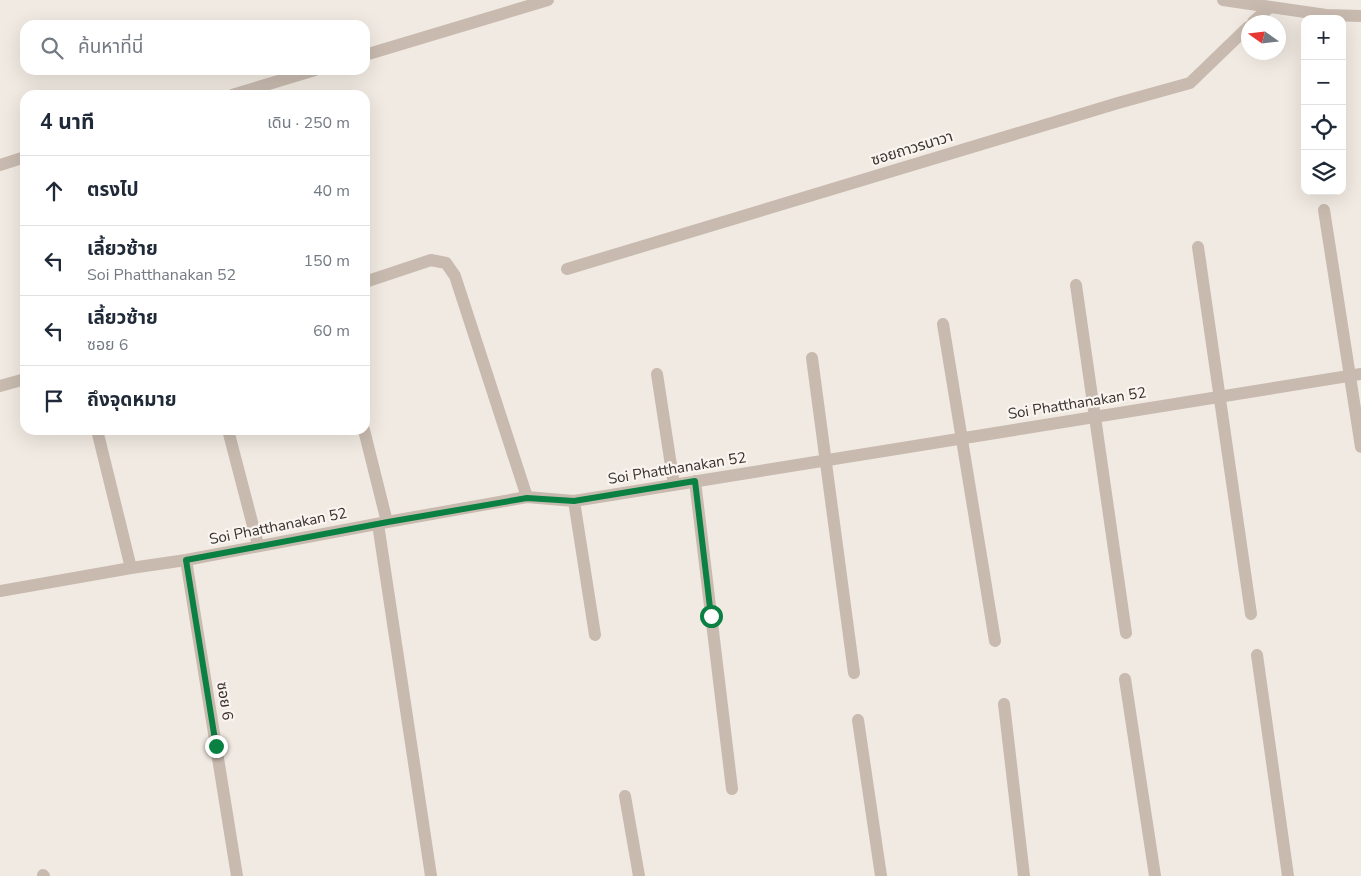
<!DOCTYPE html>
<html lang="th">
<head>
<meta charset="utf-8">
<style>
  body { margin:0; font-family:"Nunito Sans","Noto Sans Thai",sans-serif; background:#f2f2f3; color:#1f2937 }
  .controls { position:absolute; right:15px; top:15px; display:grid; overflow:hidden; border-radius:10px; box-shadow:0 5px 20px #0002 }
  .controls button { width:45px; height:45px; display:grid; place-items:center; padding:0; border:0; border-bottom:1px solid #e0e1e3; background:#fff; color:#1f2937; font:25px sans-serif }
  .compass { position:absolute; left:1241px; top:15px; width:45px; height:45px; border-radius:50%; background:#fff; box-shadow:0 5px 20px #0002; rotate:284deg }
  .stop { position:absolute; width:15px; height:15px; margin:-11px; border:4px solid #0b8043; border-radius:50%; background:#fff }
  .stop.end { background:#0b8043; border-color:#fff; box-shadow:0 1px 5px #0008 }
  .list { margin:0; padding:0; list-style:none }
  h2 { display:flex; justify-content:space-between; align-items:center; height:65px; margin:0; padding:0 20px; font-size:21px }
  h2 small { font-size:16px; font-weight:400; color:#747a83 }
  .list li { display:grid; grid-template-columns:32px 1fr auto; gap:15px; align-items:center; box-sizing:border-box; height:70px; padding:0 20px; border-top:1px solid #e0e1e3 }
  .list b { display:block; font-size:19px; white-space:nowrap }
  .list p { margin:0; font-size:16px; white-space:nowrap; color:#747a83 }
  .list em { font-size:16px; font-style:normal; color:#747a83 }
  .icon { flex:none; width:28px; height:28px; fill:none; stroke:currentColor; stroke-width:2; stroke-linecap:round; stroke-linejoin:round }
  .map { position:relative; flex:none; width:1361px; height:876px; overflow:hidden }
  .search { position:absolute; background:#fff; box-shadow:0 5px 20px #0002; left:20px; top:20px; width:350px; height:55px; display:flex; align-items:center; gap:12px; box-sizing:border-box; padding:0 18px; border-radius:15px; color:#747a83; font-size:19px }
  .panel { position:absolute; background:#fff; box-shadow:0 5px 20px #0002; left:20px; top:90px; width:350px; height:345px; border-radius:15px }
  .map>svg:first-child { display:block }
  .lines { fill:none; stroke-linecap:round; stroke-linejoin:round }
  .street { stroke:#c8baaf; stroke-width:12 }
  .route { stroke:#0b8043; stroke-width:6 }
  .labels { text-anchor:middle; dominant-baseline:central; stroke-width:4.5; stroke-linejoin:round; paint-order:stroke }
  .street-label { font-size:15px; fill:#38302c; stroke:#f9f4ef }
</style>
</head>
<body>
<div class="map">
<svg width="1361" height="876" viewBox="0 0 1361 876">
  <rect width="100%" height="100%" fill="#f1eae2"/>
  <g class="lines">
    <!-- street -->
    <path class="street" d="M1223,0L1326,15L1361,16
      M1253,22L1270,7
      M365,55L548,0
      M232,95L315,70
      M0,165L25,157
      M1324,210L1361,447
      M1198,247L1251,614
      M567,269L1118,103L1190,83L1248,27
      M365,282L431,260L446,263L455,276L527,497
      M1076,285L1126,633
      M943,324L995,641
      M812,358L854,673
      M657,374L674,485
      M0,386L25,379
      M97,430L131,568
      M228,430L258,545
      M364,430L387,522
      M695,481L732,789
      M574,501L595,635
      M378,524L431,876
      M186,560L237,876
      M0,591L131,568L186,560L387,522L527,497L574,501L1361,374
      M1257,655L1288,876
      M1125,679L1155,876
      M1004,704L1024,876
      M858,720L881,876
      M625,796L639,876
      M43,875L44,876"/>
  </g>
  <g class="lines">
    <!-- route -->
    <path class="route" d="M216,746L186,560L388,522L527,498L574,501L695,481L711,616"/>
  </g>
  <g class="labels">
    <!-- street labels -->
    <g class="street-label">
      <text transform="translate(912 148) rotate(-17)">ซอยถาวรนาวา</text>
      <text transform="translate(1077 403) rotate(-9)">Soi Phatthanakan 52</text>
      <text transform="translate(677 468) rotate(-9)">Soi Phatthanakan 52</text>
      <text transform="translate(278 526) rotate(-11)">Soi Phatthanakan 52</text>
      <text transform="translate(225 701) rotate(81)">ซอย 6</text>
    </g>
  </g>
</svg>
<div class="controls">
<button>+</button>
<button>−</button>
<button><svg class="icon" aria-label="locate" viewBox="0 0 24 24"><circle cx="12" cy="12" r="6"/><path d="M12 2v4M12 18v4M2 12h4M18 12h4"/></svg></button>
<button><svg class="icon" aria-label="layers" viewBox="0 0 24 24"><path d="M12 4l9 5-9 5-9-5zM3 14l9 5 9-5"/></svg></button>
</div>
<svg class="compass" viewBox="-18 -18 36 36"><path d="M0-13l5 13h-10z" fill="#e53935"/><path d="M0 13l5-13h-10z" fill="#747a83"/></svg>
<div class="stop" style="left:711px;top:616px"></div>
<div class="stop end" style="left:216px;top:746px"></div>
<div class="search"><svg class="icon" aria-label="search" viewBox="0 0 24 24"><circle cx="10" cy="10" r="6"/><path d="M15 15l6 6"/></svg>ค้นหาที่นี่</div>
<section class="panel">
<h2>4 นาที<small>เดิน · 250 m</small></h2>
<ul class="list">
<li><svg class="icon" aria-label="ahead" viewBox="0 0 24 24"><path d="M12 20V5M6 11l6-6 6 6"/></svg><div><b>ตรงไป</b></div><em>40 m</em></li>
<li><svg class="icon" aria-label="left" viewBox="0 0 24 24"><path d="M17 20v-9H6M10 6l-5 5 5 5"/></svg><div><b>เลี้ยวซ้าย</b><p>Soi Phatthanakan 52</p></div><em>150 m</em></li>
<li><svg class="icon" aria-label="left" viewBox="0 0 24 24"><path d="M17 20v-9H6M10 6l-5 5 5 5"/></svg><div><b>เลี้ยวซ้าย</b><p>ซอย 6</p></div><em>60 m</em></li>
<li><svg class="icon" aria-label="arrive" viewBox="0 0 24 24"><path d="M6 21V4h12l-3 4 3 4H6"/></svg><div><b>ถึงจุดหมาย</b></div></li>
</ul>
</section>
</div>
</body>
</html>
